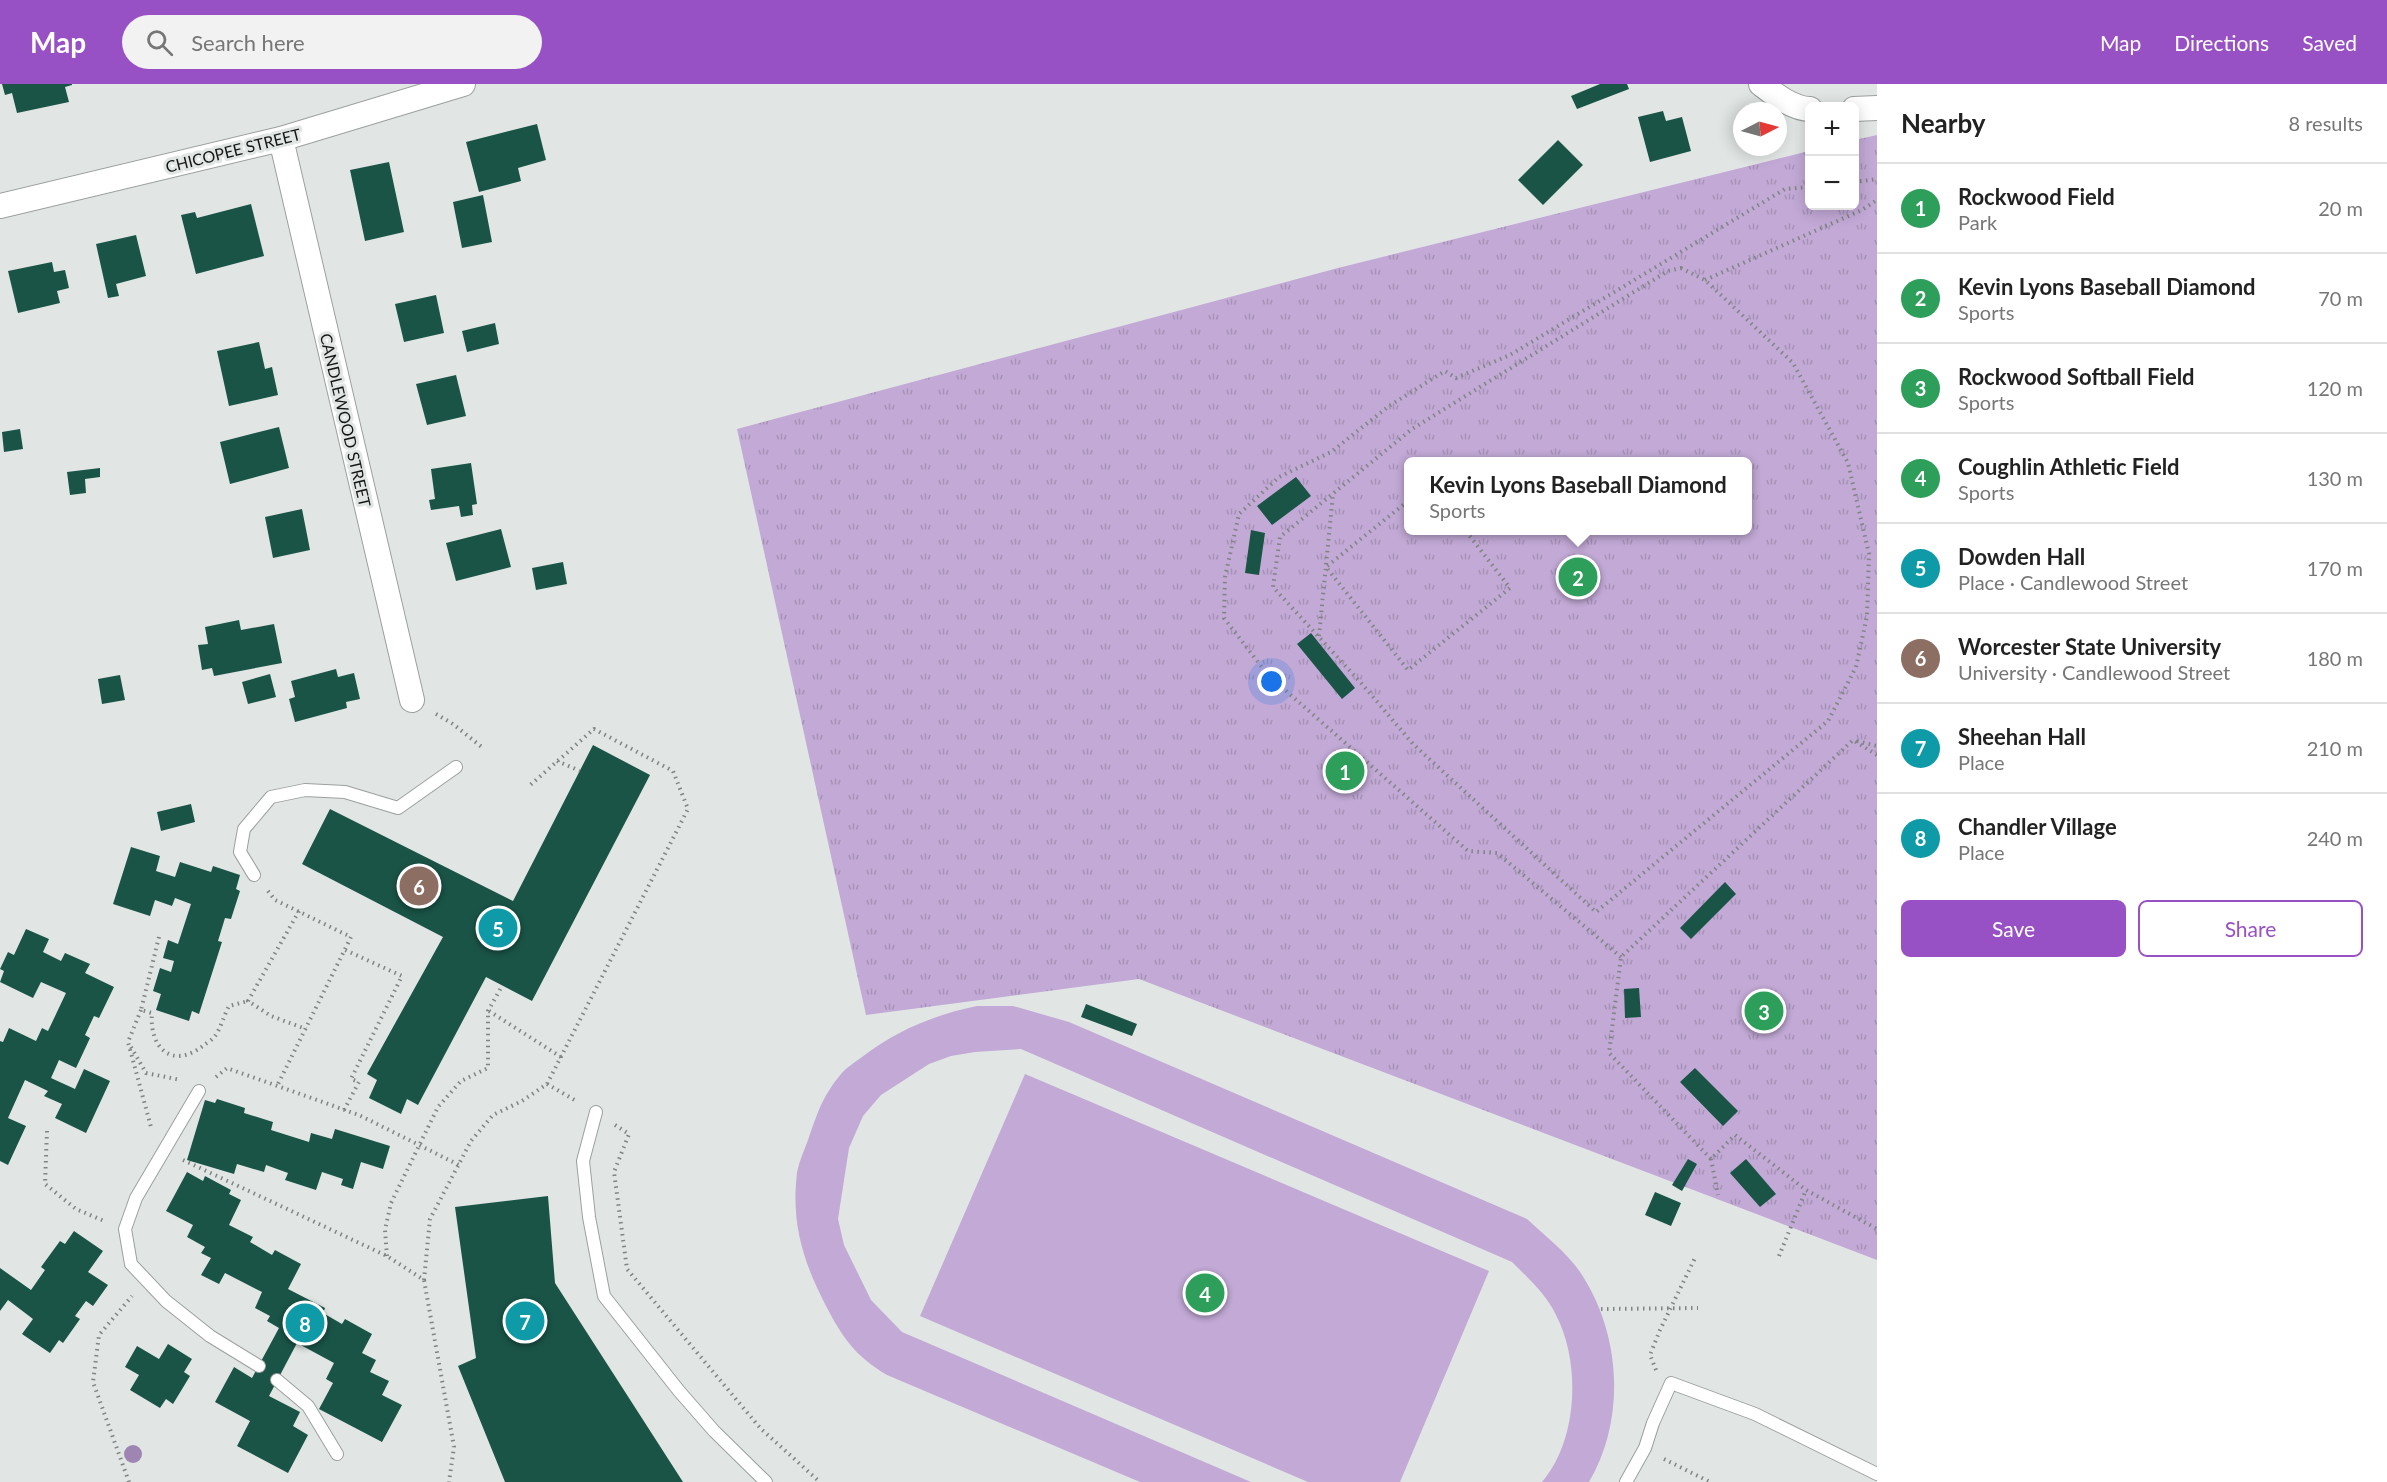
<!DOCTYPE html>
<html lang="en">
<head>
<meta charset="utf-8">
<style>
  body { margin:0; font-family:Lato,sans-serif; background:#f2f2f2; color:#222 }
  .controls { position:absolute; right:18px; top:18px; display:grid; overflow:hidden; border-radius:9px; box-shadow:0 3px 15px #0003 }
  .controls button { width:54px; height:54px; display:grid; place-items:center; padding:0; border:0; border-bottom:2px solid #e0e0e0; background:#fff; color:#222; font:30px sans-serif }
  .compass { position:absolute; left:1733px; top:18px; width:54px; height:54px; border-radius:50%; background:#fff; box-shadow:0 3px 15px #0003; rotate:84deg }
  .you { position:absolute; left:1272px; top:598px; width:21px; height:21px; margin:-15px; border:4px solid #fff; border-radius:50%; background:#1a73e8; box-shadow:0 0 0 9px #1a73e833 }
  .badge { display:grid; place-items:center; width:39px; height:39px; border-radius:50%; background:#9851c4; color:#fff; font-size:20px; font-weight:700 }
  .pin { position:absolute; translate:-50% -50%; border:3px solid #fff; box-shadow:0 2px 6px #0006 }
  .popup { position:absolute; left:1404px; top:373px; width:348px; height:78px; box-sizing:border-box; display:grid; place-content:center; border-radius:9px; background:#fff; filter:drop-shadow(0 2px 4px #0005); font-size:20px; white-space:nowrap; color:#767676 }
  .popup b { font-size:22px; color:#222 }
  .popup::after { content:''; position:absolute; left:50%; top:100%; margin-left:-12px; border:12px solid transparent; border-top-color:#fff }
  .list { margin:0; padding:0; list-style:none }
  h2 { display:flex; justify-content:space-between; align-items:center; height:78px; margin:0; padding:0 24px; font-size:26px }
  h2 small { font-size:20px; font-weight:400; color:#767676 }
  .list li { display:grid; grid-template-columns:39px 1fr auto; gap:18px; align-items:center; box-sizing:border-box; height:90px; padding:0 24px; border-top:2px solid #e0e0e0 }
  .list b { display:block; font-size:22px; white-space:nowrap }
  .list p { margin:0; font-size:20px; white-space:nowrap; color:#767676 }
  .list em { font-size:20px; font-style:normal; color:#767676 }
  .actions { display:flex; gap:12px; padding:18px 24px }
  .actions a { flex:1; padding:14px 0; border:2px solid #9851c4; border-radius:9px; text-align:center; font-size:21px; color:#9851c4 }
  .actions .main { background:#9851c4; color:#fff }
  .icon { flex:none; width:33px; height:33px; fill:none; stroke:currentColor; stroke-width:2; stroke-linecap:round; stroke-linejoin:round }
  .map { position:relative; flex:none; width:1877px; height:1398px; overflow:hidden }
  header { display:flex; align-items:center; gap:36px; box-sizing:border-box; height:84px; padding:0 30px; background:#9851c4; color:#fff }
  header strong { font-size:28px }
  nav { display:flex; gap:33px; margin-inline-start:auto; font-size:21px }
  .search { width:420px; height:54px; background:#f2f2f2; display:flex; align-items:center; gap:15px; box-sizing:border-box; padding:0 21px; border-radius:33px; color:#767676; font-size:22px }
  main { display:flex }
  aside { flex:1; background:#fff }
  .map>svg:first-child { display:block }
  .grass { fill:#c2a9d6 }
  .park { fill:url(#park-tufts); fill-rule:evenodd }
  .building { fill:#1a5447 }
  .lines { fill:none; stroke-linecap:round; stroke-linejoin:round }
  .lane-casing { stroke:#9ba09e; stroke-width:14 }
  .street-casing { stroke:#9ba09e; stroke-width:26 }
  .path { stroke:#808483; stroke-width:4; stroke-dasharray:1.5 4.5; stroke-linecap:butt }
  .lane { stroke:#fff; stroke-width:12 }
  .street { stroke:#fff; stroke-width:24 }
  .tree { fill:#9e85b2 }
  .labels { text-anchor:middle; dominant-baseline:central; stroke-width:6; stroke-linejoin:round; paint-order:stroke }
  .street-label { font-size:16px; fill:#151716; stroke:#e1e6e5 }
</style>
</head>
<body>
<header>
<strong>Map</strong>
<div class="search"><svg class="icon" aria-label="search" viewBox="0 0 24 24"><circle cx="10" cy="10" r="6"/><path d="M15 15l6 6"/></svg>Search here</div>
<nav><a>Map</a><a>Directions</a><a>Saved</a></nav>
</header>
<main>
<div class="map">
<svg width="1877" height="1398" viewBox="0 0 1877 1398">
  <defs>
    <pattern id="park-tufts" width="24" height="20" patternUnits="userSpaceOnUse" patternTransform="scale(1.5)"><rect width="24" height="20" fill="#c2a9d6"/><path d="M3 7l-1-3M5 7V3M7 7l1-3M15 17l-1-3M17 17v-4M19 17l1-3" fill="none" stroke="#a691b7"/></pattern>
  </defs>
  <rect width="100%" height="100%" fill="#e1e6e5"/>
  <!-- grass -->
  <path class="grass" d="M977,922H1013L1069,938L1527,1135C1545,1152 1569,1170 1582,1191C1621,1251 1626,1335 1589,1398H1542C1578,1356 1581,1279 1556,1231C1546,1210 1528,1194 1512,1178L1021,965L975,968L951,972L929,980L881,1011L863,1032L849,1064L838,1135L844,1161L871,1216L902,1248L1251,1398H1140L887,1291C855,1272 842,1253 825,1220C803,1177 791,1139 797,1089C799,1076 806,1063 810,1050C819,1025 823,1012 841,990C846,984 855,978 862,973C897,946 934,931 977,922Z
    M1025,990L1489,1187L1400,1398H1308L920,1232Z"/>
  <!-- park -->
  <path class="park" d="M1877,51V1176L1139,895L866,931L737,345L1338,184L1809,67L1810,122H1854L1855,56ZM1408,378H1748V446H1408Z"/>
  <!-- building -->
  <path class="building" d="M2,0H72V1L65,3L69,18L17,29L12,9L5,11Z
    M1600,0H1627L1629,5L1577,25L1571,12Z
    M1663,27L1666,37L1682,33L1691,67L1650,78L1638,33Z
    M537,40L546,76L518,84L521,97L479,108L466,58Z
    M1558,56L1583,81L1543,121L1518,96Z
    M389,78L404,148L365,157L350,86Z
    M483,111L492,158L462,164L453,118Z
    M251,120L264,172L196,190L181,131L195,128L197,134Z
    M136,151L146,192L116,200L119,212L108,214L96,160Z
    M52,178L54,188L65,186L69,204L57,207L60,219L18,229L8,187Z
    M436,211L444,249L404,258L395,220Z
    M495,239L499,260L467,268L462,247Z
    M259,258L265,285L272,283L278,311L229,322L217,267Z
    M456,291L466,332L427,341L416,300Z
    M279,343L289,384L230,400L220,358Z
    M20,345L23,365L4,368L2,348Z
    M471,379L477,420L472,421L473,431L461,433L459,422L431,426L429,416L435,415L431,385Z
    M100,384V393L85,395L86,409L70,411L67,388Z
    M1296,393L1311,412L1272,441L1257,422Z
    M302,425L310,466L273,474L265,433Z
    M501,445L511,483L456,497L446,459Z
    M1251,446L1265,449L1259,491L1245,489Z
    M563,478L567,500L536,506L532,484Z
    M239,536L241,546L274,540L282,579L214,592L212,584L202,586L198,561L208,560L205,543Z
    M1311,549L1355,604L1342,615L1297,560Z
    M336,585L338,593L354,589L360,615L346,618L347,624L295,638L289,615L295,613L291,597Z
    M270,590L276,613L248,620L242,598Z
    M120,591L125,616L102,620L98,595Z
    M593,661L650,691L532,917L486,893L418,1021L407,1015L401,1030L369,1014L377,996L367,990L443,853L302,780L330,725L513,817Z
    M191,720L195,738L161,747L157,728Z
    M131,763L160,772L156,787L175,793L180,778L211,788L213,782L240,791L236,805L240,807L231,835L225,834L218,857L222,858L199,930L192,927L189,937L156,926L161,910L153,907L160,884L171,888L174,877L163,874L168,856L178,860L191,820L175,814L172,822L155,816L150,832L113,820Z
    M1725,798L1736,810L1691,855L1680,844Z
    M26,845L49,855L43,868L61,877L65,869L90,880L85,889L114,903L99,934L94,932L85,951L90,954L76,984L59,976L51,994L75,1005L84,985L110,997L86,1049L55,1034L62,1020L44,1012L48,1007L25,996L8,1034L26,1042L8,1081L0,1077V957L3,958L9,944L36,957L42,944L48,947L66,909L41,898L33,914L0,898L4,887L0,885L8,868L14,871Z
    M1639,904L1641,933L1625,934L1624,905Z
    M1086,920L1137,940L1132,952L1081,933Z
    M1695,984L1738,1027L1723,1042L1680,998Z
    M217,1015L245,1024L244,1029L273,1038L271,1046L309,1058L311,1049L332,1055L335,1045L390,1062L383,1085L361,1078L353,1105L341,1101L343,1095L322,1088L316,1106L285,1096L288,1089L266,1081L264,1088L237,1080L234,1090L187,1076L205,1016L215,1019Z
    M1688,1075L1697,1080L1682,1107L1672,1101Z
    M1746,1075L1776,1110L1760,1123L1730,1089Z
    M187,1088L203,1097L205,1092L231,1106L229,1110L241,1116L229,1141L253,1153L250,1158L272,1171L275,1166L301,1180L288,1205L325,1224L323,1229L342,1240L345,1235L372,1250L362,1269L376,1276L370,1288L389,1297L382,1311L402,1321L382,1358L319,1325L333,1299L326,1295L334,1279L297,1259L269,1312L300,1328L293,1342L308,1351L288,1389L237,1362L250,1337L215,1318L234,1283L252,1294L279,1244L267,1237L270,1232L255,1224L262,1208L225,1189L219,1200L201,1191L211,1174L201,1169L205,1163L187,1153L193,1141L166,1127Z
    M1655,1108L1681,1119L1671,1142L1645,1131Z
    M548,1112L555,1199L683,1398H505L458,1282L476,1274L455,1123Z
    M74,1147L103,1167L88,1188L108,1201L93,1222L86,1217L75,1232L80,1235L63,1259L59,1256L50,1269L22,1250L33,1235L8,1216L0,1227V1184L31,1206L45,1186L41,1183L60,1157L65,1160Z
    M168,1260L192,1275L184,1288L190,1292L173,1320L166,1315L160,1324L130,1306L139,1291L125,1283L137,1262L159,1275Z"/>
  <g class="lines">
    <!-- lane casing -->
    <g class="lane-casing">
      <path id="lane" d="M254,791L240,768L244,745L271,713L305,706L345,708L398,724L456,683
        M199,1007L136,1114L125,1145L131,1180L166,1217L210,1252L259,1282
        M596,1028L583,1077L589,1133L604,1212L679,1307L714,1347L766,1398
        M277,1296L308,1322L337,1370
        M1626,1398L1645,1364L1653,1339L1671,1299L1755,1330L1877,1390"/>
    </g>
    <!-- street casing -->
    <g class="street-casing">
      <path id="street" d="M1761,0C1774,10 1793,25 1810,25
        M1854,25L1877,24
        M281,55L412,616
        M0,122L281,55L463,0"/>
    </g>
    <!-- path -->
    <path class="path" d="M1854,98L1877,95
      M1681,184L1705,196L1793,279L1848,379L1869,470L1867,532L1856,583L1828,637L1596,828L1413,660L1362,600L1273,503L1280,453L1412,345L1668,187Z
      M1705,196L1862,126L1877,116
      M1408,417L1326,483L1408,586L1510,504L1465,446
      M1319,552L1333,410
      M436,630L453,640L483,664
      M1857,657L1877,662
      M1877,671L1853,656L1621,873L1609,969L1711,1075L1735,1051L1806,1106L1877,1145
      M557,677L580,687
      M268,807L275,816L351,853L278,1000
      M299,827L248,917L271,932L306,945
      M159,853L141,926L152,929C149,965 173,986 204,961C207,959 212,956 215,952C221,944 224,931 229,922L248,917
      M1621,873L1497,769L1468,767L1268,591L1224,534L1225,493L1239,430L1279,393L1331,368L1389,322L1445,287L1456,294L1510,271L1785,105L1810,103
      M141,926L128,958L151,1043
      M489,927L561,973
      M131,963L146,989L181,996
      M216,993L227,984L359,1031L459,1081
      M547,1000L578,1018
      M344,1026L359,998L351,995L402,892L345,866
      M615,1041L629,1050L614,1088L627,1185L761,1345L820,1398
      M47,1047L45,1100L76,1125L104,1137
      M1711,1075L1718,1111
      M183,1076L387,1172L424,1196L454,1363L449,1398
      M387,1172L385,1146L391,1119L438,1023L461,997L488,984V927L502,902
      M1779,1172L1806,1106
      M424,1196L430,1135L471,1057L493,1031L522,1017L547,1000L688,725L673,687L594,645L528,703
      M1601,1225L1698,1224
      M1656,1286L1650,1271L1660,1246L1695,1174
      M1664,1375L1710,1398
      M129,1398L93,1298L99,1251L132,1212"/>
    <!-- lane -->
    <use href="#lane" class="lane"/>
    <!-- street -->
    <use href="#street" class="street"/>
  </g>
  <!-- trees -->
  <circle class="tree" cx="133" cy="1370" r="9"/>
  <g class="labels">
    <!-- street labels -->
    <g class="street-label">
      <text transform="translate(233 66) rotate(-14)">CHICOPEE STREET</text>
      <text transform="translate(346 336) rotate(77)">CANDLEWOOD STREET</text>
    </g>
  </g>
</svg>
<div class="controls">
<button>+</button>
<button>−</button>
</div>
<svg class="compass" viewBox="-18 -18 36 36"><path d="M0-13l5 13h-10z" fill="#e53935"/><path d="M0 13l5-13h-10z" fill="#767676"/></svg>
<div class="you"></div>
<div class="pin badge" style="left:1345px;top:687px;background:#2e9e5b">1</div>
<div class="pin badge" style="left:1578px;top:493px;background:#2e9e5b">2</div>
<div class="popup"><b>Kevin Lyons Baseball Diamond</b>Sports</div>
<div class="pin badge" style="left:1764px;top:927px;background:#2e9e5b">3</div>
<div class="pin badge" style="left:1205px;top:1209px;background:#2e9e5b">4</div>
<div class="pin badge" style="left:498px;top:844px;background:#0f9aa8">5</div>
<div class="pin badge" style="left:419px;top:802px;background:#8d6e63">6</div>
<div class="pin badge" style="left:525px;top:1237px;background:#0f9aa8">7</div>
<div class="pin badge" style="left:305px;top:1239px;background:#0f9aa8">8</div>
</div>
<aside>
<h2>Nearby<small>8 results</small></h2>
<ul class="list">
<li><span class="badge" style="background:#2e9e5b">1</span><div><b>Rockwood Field</b><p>Park</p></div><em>20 m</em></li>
<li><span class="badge" style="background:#2e9e5b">2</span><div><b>Kevin Lyons Baseball Diamond</b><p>Sports</p></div><em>70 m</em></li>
<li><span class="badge" style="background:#2e9e5b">3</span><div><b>Rockwood Softball Field</b><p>Sports</p></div><em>120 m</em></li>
<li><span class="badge" style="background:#2e9e5b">4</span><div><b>Coughlin Athletic Field</b><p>Sports</p></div><em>130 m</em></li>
<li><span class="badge" style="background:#0f9aa8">5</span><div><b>Dowden Hall</b><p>Place · Candlewood Street</p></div><em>170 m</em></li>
<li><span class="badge" style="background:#8d6e63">6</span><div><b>Worcester State University</b><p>University · Candlewood Street</p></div><em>180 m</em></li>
<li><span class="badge" style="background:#0f9aa8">7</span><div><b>Sheehan Hall</b><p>Place</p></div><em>210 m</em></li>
<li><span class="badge" style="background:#0f9aa8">8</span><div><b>Chandler Village</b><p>Place</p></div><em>240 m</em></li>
</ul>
<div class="actions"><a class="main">Save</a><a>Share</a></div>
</aside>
</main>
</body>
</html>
